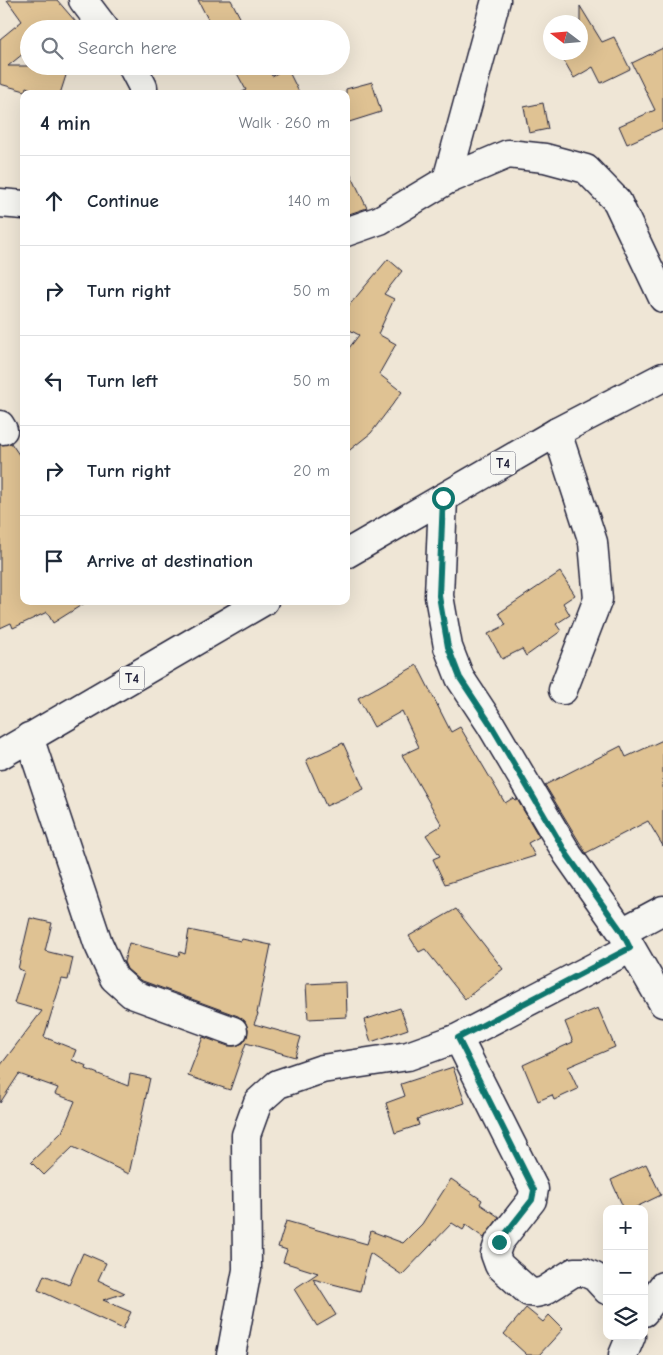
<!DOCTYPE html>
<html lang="en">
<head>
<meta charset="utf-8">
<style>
  body { margin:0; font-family:"Comic Neue",sans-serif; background:#f6f6f7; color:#1f2937 }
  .controls { position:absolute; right:15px; bottom:15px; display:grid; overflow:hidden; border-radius:10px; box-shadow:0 5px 20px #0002 }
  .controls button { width:45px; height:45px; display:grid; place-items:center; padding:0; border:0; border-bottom:1px solid #e0e1e3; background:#fff; color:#1f2937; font:25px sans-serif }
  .compass { position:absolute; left:543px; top:15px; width:45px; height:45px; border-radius:50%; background:#fff; box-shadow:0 5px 20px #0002; rotate:286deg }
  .stop { position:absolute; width:15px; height:15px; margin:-11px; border:4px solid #0f766e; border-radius:50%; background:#fff }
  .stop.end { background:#0f766e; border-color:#fff; box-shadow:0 1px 5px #0008 }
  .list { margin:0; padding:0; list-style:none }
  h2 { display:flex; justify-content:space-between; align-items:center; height:65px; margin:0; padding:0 20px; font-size:21px }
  h2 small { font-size:16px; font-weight:400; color:#747a83 }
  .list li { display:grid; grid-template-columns:32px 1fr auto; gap:15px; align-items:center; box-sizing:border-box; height:90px; padding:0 20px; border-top:1px solid #e0e1e3 }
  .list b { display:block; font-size:19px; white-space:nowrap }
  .list em { font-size:16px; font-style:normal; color:#747a83 }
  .icon { flex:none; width:28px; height:28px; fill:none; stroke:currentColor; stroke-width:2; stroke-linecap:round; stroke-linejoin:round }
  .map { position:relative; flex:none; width:663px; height:1355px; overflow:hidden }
  .search { position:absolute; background:#fff; box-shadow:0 5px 20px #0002; left:20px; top:20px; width:330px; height:55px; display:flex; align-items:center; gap:12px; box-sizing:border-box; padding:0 18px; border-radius:28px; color:#747a83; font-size:19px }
  .panel { position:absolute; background:#fff; box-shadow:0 5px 20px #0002; left:20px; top:90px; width:330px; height:515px; border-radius:10px }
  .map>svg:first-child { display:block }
  .building { fill:#dfc293; stroke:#22223b }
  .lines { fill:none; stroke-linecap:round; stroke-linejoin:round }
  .street-casing { stroke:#22223b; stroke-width:31 }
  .highway-casing { stroke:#22223b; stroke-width:31 }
  .street { stroke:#f6f6f2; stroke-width:28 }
  .highway { stroke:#f6f6f2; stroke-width:28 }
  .route { stroke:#0f766e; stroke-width:6 }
  .labels { text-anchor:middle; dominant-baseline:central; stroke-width:4.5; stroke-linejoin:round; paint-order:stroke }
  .shield { fill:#f6f6f2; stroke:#626272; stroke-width:1 }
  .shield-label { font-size:14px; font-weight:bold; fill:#22223b }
</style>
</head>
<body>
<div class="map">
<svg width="663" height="1355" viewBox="0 0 663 1355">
  <rect width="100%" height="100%" fill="#efe6d6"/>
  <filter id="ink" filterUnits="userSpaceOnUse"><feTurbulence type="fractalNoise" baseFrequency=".02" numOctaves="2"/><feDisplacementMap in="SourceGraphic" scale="10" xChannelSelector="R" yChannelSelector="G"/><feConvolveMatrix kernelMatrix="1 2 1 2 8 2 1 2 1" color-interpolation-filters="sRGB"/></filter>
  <g filter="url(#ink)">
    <!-- building -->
    <path class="building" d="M7,0H57L82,29H29V49L8,66H69L60,94H46L26,87L25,91L0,84V39L22,21Z
      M198,0H231L246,29H213Z
      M580,6L602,42L614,37L630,69L601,83L593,67L574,78L559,52H580Z
      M663,48V128L627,144L619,126L655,110L632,63Z
      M233,66H266L272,76L287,68L300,94H239L246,90Z
      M372,82L381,112L346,123V89Z
      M543,103L548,129L529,133L524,107Z
      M346,164L367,208L346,215Z
      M388,259L402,271L384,294L394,299L378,334L396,344L379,374L402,392L371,433L346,453V352L359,335L346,328V309Z
      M11,443L24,462V601H88L53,623L47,612L13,628L11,623L0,628V445Z
      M560,572L575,595L563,603L570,615L556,624L561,631L526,656L522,649L502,659L488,634L506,625L499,613Z
      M417,665L451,732L460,727L505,803L513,798L515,800L517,799L539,837L528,843L535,856L445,884L433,859L440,856L426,835L442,825L402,755L419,747L402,711L374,727L358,698Z
      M663,740V846L648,821L586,853L545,785L621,746L626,757Z
      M343,743L364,789L326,806L306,760Z
      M456,909L503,969L465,999L425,949L419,952L409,936Z
      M30,918L52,923L45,951L73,958L68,980L62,979L44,1037L76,1050L72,1060L87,1066L86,1069L128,1086L130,1074L150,1078L129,1174L73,1147L44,1175L31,1162L62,1132L75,1101L55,1094L58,1088L19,1074L0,1103V1066L42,1011L14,1003L24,971L18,969Z
      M189,930L241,941L242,939L271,945L257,1013L258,1014L254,1024L301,1037L295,1057L246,1043L230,1090L188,1076L203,1037L228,1046H236L243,1043L247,1037L248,1029L245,1021L238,1016L140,980L127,969L124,962L129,943L179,956L180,952L185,954Z
      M346,982L347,1017L308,1019L306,984Z
      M400,1008L408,1029L371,1042L364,1020Z
      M598,1008L615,1047L568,1067L578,1089L554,1100L552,1095L538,1101L523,1065L573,1042L565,1022Z
      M453,1067L465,1103L417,1119L419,1125L395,1133L386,1103L405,1096L401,1084Z
      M646,1164L661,1195L632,1209H624L611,1180Z
      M451,1179L482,1200L480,1204L499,1217L484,1238L466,1225L463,1230L452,1223L402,1275L370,1253L360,1291L313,1279L336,1315L317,1326L294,1289L318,1273L283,1262L287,1250L278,1247L286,1221L367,1244L371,1231L403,1243L422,1224Z
      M83,1253L106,1263L98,1280L125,1293L103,1300L131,1312L123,1329L38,1290L44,1275L69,1285Z
      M526,1308L543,1322L549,1315L563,1329L539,1355H527L504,1334Z"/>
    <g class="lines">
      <!-- street casing -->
      <g class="street-casing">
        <path id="street" d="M83,0L105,29
          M132,66L143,87V94
          M447,180L496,0
          M0,203L24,205
          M346,232L380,220L447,180L508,154L545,158L586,169L617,201L663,298
          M0,425L3,430
          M557,432L593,542L598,599L563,690
          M443,498L439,596L448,647L460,678L491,725L568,855L622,932L663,1003
          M29,737L98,943L114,978L132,994L233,1031
          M622,932L663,910
          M458,1038L534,1189L532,1200L499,1242L495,1254L499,1265L529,1292L536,1293L544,1291L574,1272H584L595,1277L607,1290
          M644,1312L663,1286
          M231,1355L247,1270L246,1135L258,1102L278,1084L322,1069L408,1056L458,1038L631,948
          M623,1355L631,1336"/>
      </g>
      <!-- highway casing -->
      <g class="highway-casing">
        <path id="highway" d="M346,554L557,432L663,377
          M0,755L264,601"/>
      </g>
      <!-- street -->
      <use href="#street" class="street"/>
      <!-- highway -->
      <use href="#highway" class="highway"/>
    </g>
  </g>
  <g class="lines" filter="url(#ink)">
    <!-- route -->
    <path class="route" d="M443,498L439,596L448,647L460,678L491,725L568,856L622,932L630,948L458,1038L534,1190L532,1200L499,1242"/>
  </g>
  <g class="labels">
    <!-- shield labels -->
    <g class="shield">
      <rect x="490.5" y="451.5" width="25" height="23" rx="4"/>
      <rect x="119.5" y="666.5" width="25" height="23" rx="4"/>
    </g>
    <g class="shield-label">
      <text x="503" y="463">T4</text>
      <text x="132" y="678">T4</text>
    </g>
  </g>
</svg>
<div class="controls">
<button>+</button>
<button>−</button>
<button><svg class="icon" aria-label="layers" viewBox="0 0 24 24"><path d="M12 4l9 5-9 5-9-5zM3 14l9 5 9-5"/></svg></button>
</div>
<svg class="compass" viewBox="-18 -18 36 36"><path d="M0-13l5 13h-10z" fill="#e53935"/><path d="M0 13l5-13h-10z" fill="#747a83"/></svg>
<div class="stop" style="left:443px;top:498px"></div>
<div class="stop end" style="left:499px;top:1242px"></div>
<div class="search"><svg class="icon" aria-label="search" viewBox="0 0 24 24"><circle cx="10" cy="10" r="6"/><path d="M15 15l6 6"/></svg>Search here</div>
<section class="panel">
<h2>4 min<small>Walk · 260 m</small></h2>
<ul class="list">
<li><svg class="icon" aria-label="ahead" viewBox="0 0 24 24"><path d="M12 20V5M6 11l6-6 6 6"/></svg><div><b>Continue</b></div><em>140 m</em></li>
<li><svg class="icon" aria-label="right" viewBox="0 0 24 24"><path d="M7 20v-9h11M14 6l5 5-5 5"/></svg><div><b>Turn right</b></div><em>50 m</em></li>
<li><svg class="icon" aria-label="left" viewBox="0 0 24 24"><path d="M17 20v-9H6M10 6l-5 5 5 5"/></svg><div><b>Turn left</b></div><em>50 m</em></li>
<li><svg class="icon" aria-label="right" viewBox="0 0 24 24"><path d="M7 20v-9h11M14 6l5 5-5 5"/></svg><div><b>Turn right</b></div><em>20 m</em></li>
<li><svg class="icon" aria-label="arrive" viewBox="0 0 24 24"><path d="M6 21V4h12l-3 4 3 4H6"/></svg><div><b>Arrive at destination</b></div></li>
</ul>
</section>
</div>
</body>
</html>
